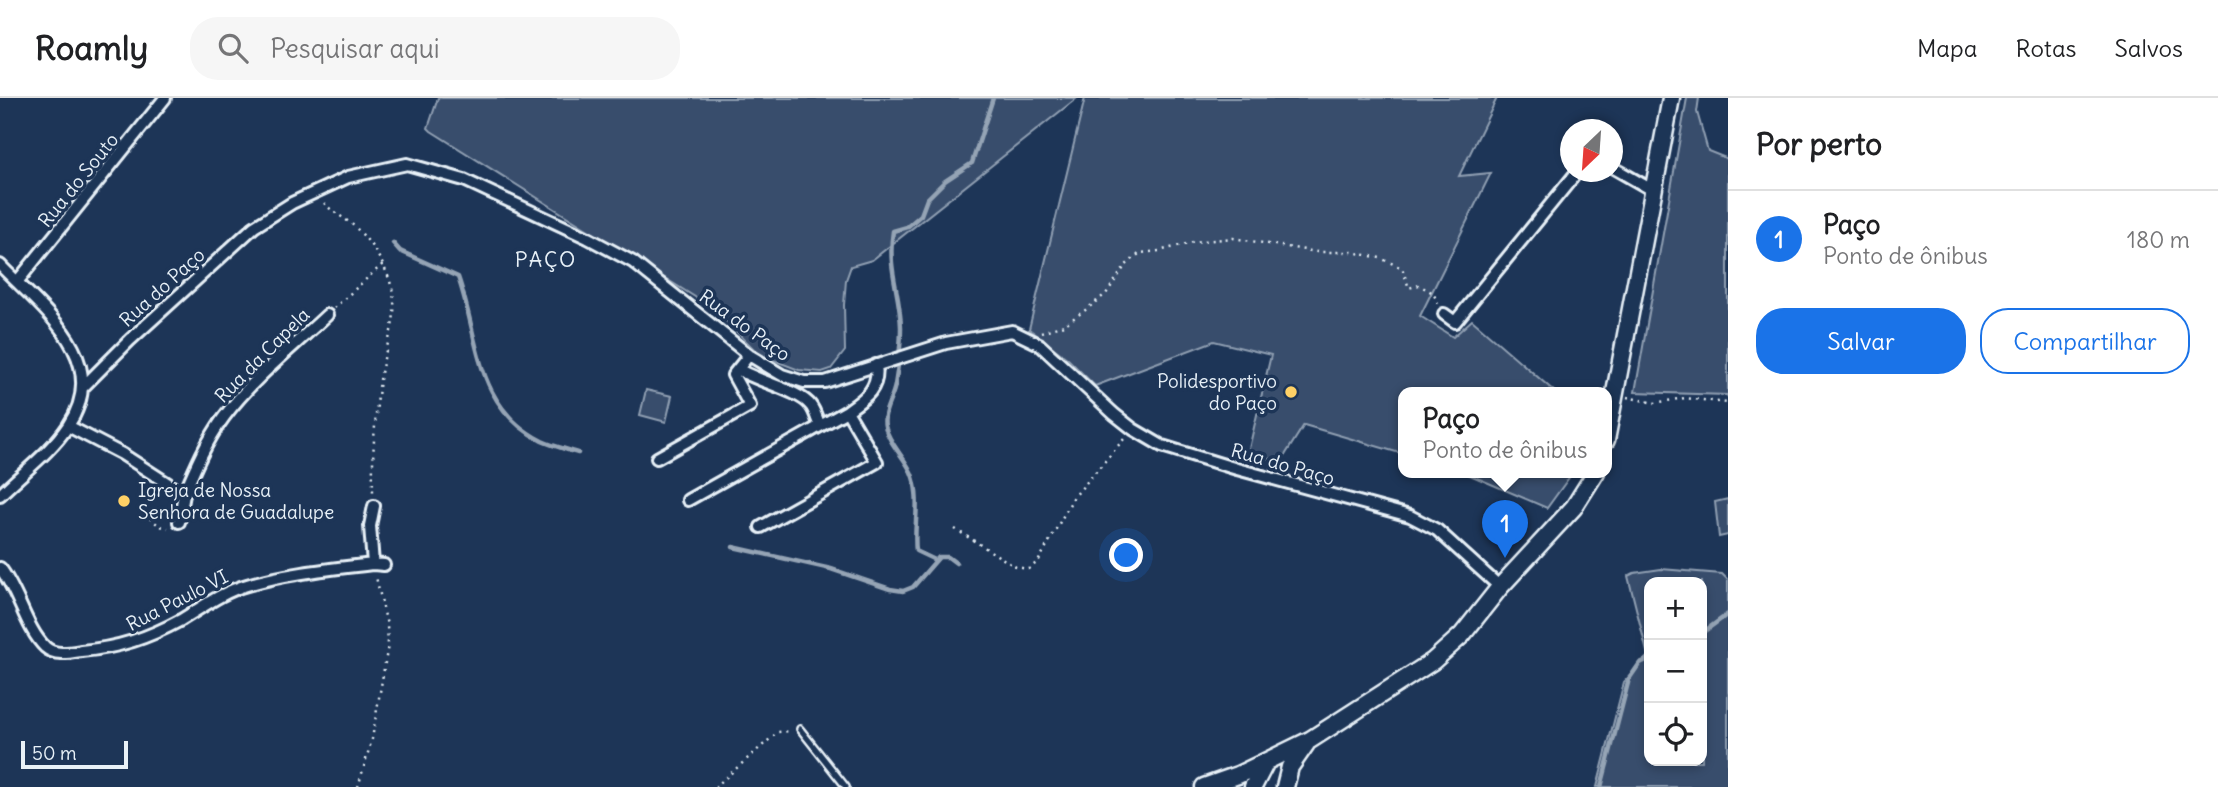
<!DOCTYPE html>
<html lang="pt">
<head>
<meta charset="utf-8">
<style>
  body { margin:0; font-family:Delius,sans-serif; background:#f6f6f6; color:#202124 }
  .controls { position:absolute; right:21px; bottom:21px; display:grid; overflow:hidden; border-radius:14px; box-shadow:0 4px 10px #0003 }
  .controls button { width:63px; height:63px; display:grid; place-items:center; padding:0; border:0; border-bottom:2px solid #e0e0e0; background:#fff; color:#202124; font:35px sans-serif }
  .compass { position:absolute; left:1560px; top:21px; width:63px; height:63px; border-radius:50%; background:#fff; box-shadow:0 4px 10px #0003; rotate:205deg }
  .scale { position:absolute; left:21px; bottom:18px; width:107px; box-sizing:border-box; padding-left:7px; border:4px solid #e8f1f8; border-top:0; font-size:19px; line-height:24px; white-space:nowrap; color:#e8f1f8; -webkit-text-stroke:5px #1d3557; paint-order:stroke }
  .you { position:absolute; left:1127px; top:458px; width:24px; height:24px; margin:-18px; border:5px solid #fff; border-radius:50%; background:#1a73e8; box-shadow:0 0 0 10px #1a73e833 }
  .badge { display:grid; place-items:center; width:46px; height:46px; border-radius:50%; background:#1a73e8; color:#fff; font-size:23px; font-weight:700 }
  .pin { position:absolute; translate:-50% -58px; filter:drop-shadow(0 2px 4px #0008) }
  .pin::after { content:''; position:absolute; top:37px; width:24px; height:21px; background:inherit; clip-path:polygon(0 0,100% 0,50% 100%) }
  .popup { position:absolute; left:1398px; top:289px; width:214px; height:91px; box-sizing:border-box; display:grid; place-content:center; border-radius:14px; background:#fff; filter:drop-shadow(0 2px 5px #0005); font-size:23px; white-space:nowrap; color:#757577 }
  .popup b { font-size:26px; color:#202124 }
  .popup::after { content:''; position:absolute; left:50%; top:100%; margin-left:-14px; border:14px solid transparent; border-top-color:#fff }
  .list { margin:0; padding:0; list-style:none }
  h2 { display:flex; justify-content:space-between; align-items:center; height:91px; margin:0; padding:0 28px; font-size:30px }
  h2 small { font-size:23px; font-weight:400; color:#757577 }
  .list li { display:grid; grid-template-columns:46px 1fr auto; gap:21px; align-items:center; box-sizing:border-box; height:98px; padding:0 28px; border-top:2px solid #e0e0e0 }
  .list b { display:block; font-size:26px; white-space:nowrap }
  .list p { margin:0; font-size:23px; white-space:nowrap; color:#757577 }
  .list em { font-size:23px; font-style:normal; color:#757577 }
  .actions { display:flex; gap:14px; padding:21px 28px }
  .actions a { flex:1; padding:16px 0; border:2px solid #1a73e8; border-radius:28px; text-align:center; font-size:24px; color:#1a73e8 }
  .actions .main { background:#1a73e8; color:#fff }
  .icon { flex:none; width:38px; height:38px; fill:none; stroke:currentColor; stroke-width:2; stroke-linecap:round; stroke-linejoin:round }
  .map { position:relative; flex:none; width:1728px; height:689px; overflow:hidden }
  header { display:flex; align-items:center; gap:42px; box-sizing:border-box; height:98px; padding:0 35px; background:#fff; border-bottom:2px solid #e0e0e0 }
  header strong { font-size:33px }
  nav { display:flex; gap:38px; margin-inline-start:auto; font-size:24px }
  .search { width:490px; height:63px; background:#f6f6f6; display:flex; align-items:center; gap:18px; box-sizing:border-box; padding:0 24px; border-radius:28px; color:#757577; font-size:26px }
  main { display:flex }
  aside { flex:1; background:#fff }
  .map>svg:first-child { display:block }
  .green { fill:#374d6c; stroke:#909fb2; stroke-width:2; fill-rule:evenodd }
  .lines { fill:none; stroke-linecap:round; stroke-linejoin:round }
  .stream { stroke:#95a4b5; stroke-width:4.5 }
  .lane-casing { stroke:#e8f1f8; stroke-width:10 }
  .street-casing { stroke:#e8f1f8; stroke-width:16 }
  .secondary-casing { stroke:#e8f1f8; stroke-width:21 }
  .path { stroke:#e8f1f8; stroke-width:2.5; stroke-dasharray:2 5; stroke-linecap:butt }
  .lane { stroke:#1d3557; stroke-width:5 }
  .street { stroke:#1d3557; stroke-width:10 }
  .secondary { stroke:#1d3557; stroke-width:16 }
  .poi-dot { fill:#ffd166; stroke:#1d3557; stroke-width:2.5 }
  .labels { text-anchor:middle; dominant-baseline:central; stroke-width:7; stroke-linejoin:round; paint-order:stroke }
  .street-label { font-size:19px; fill:#e8f1f8; stroke:#1d3557 }
  .poi-label { font-size:19px; fill:#e8f1f8; stroke:#1d3557; text-anchor:end }
  .neighbourhood-label { font-size:21px; letter-spacing:2px; fill:#e8f1f8; stroke:#1d3557 }
</style>
</head>
<body>
<header>
<strong>Roamly</strong>
<div class="search"><svg class="icon" aria-label="search" viewBox="0 0 24 24"><circle cx="10" cy="10" r="6"/><path d="M15 15l6 6"/></svg>Pesquisar aqui</div>
<nav><a>Mapa</a><a>Rotas</a><a>Salvos</a></nav>
</header>
<main>
<div class="map">
<svg width="1728" height="689" viewBox="0 0 1728 689">
  <rect width="100%" height="100%" fill="#1d3557"/>
  <filter id="ink" filterUnits="userSpaceOnUse"><feTurbulence type="fractalNoise" baseFrequency=".0143" numOctaves="2"/><feDisplacementMap in="SourceGraphic" scale="14" xChannelSelector="R" yChannelSelector="G"/><feConvolveMatrix kernelMatrix="1 2 1 2 8 2 1 2 1" color-interpolation-filters="sRGB"/></filter>
  <g filter="url(#ink)">
    <!-- green -->
    <path class="green" d="M438,0H1077L872,162L851,168L846,182L844,207L845,253L831,271L822,274L799,272L760,257L714,211L431,33L428,30Z
      M1085,0H1497L1459,78L1491,75L1420,218L1453,239L1472,222L1555,294H1404L1403,356L1304,327L1275,373L1271,372V361L1248,355L1271,257L1214,243L1095,288L1068,261L1029,231Z
      M1687,0H1699L1697,14L1708,53L1728,61V300L1727,297L1635,294Z
      M646,292L672,298L666,324L640,317Z
      M1463,374H1573L1547,410Z
      M1728,401V437L1719,439L1715,404Z
      M1661,471L1722,476L1728,482V689H1597L1624,584L1648,558L1628,478L1634,475ZM1649,484H1702V663H1649Z"/>
    <g class="lines">
      <!-- stream -->
      <path class="stream" d="M393,145L400,153L458,179C480,242 474,308 542,343C553,348 566,351 578,355
        M733,449L831,471L890,491L903,493L913,489L939,459H948L956,465
        M935,462L916,453C913,429 921,404 913,379C908,362 889,347 885,328C882,314 893,300 895,287C898,269 901,247 901,229C900,194 887,171 893,133L907,129L921,117L927,101L945,83L972,65L993,0
        M1702,535L1728,516
        M1601,689L1629,581L1640,565L1649,561"/>
      <!-- lane casing -->
      <g class="lane-casing">
        <path id="lane" d="M800,631L846,689"/>
      </g>
      <!-- street casing -->
      <g class="street-casing">
        <path id="street" d="M1612,69L1654,93
          M0,167C41,210 113,261 68,328C50,355 23,374 0,397
          M17,184L165,0
          M1444,216L1455,224L1577,74
          M738,271C756,283 801,293 811,308C815,313 817,322 820,328
          M83,289L130,242L254,129L292,105L348,79L407,66L464,82L588,140L633,164L749,257L782,277L804,284H825L946,245L1012,233L1039,246L1114,316L1133,331L1162,348L1237,371L1410,418L1437,432L1500,489
          M68,328L122,356L184,396C195,370 207,342 224,319C252,281 292,250 327,217
          M657,360L750,308L733,277L749,257
          M688,402L847,313C864,301 880,291 876,267
          M179,424L184,396
          M761,429L877,364L847,313
          M373,466L370,428L374,408
          M0,470C18,492 26,531 45,549C55,558 69,555 81,553C118,550 148,540 181,522C203,509 222,494 247,487C288,475 331,471 373,466L384,467"/>
      </g>
      <!-- secondary casing -->
      <g class="secondary-casing">
        <path id="secondary" d="M1606,342L1671,0
          M1204,689L1238,677L1310,642L1433,563L1462,537L1500,489L1574,409L1596,374
          M1253,689L1266,664
          M1285,689L1290,669L1306,646"/>
      </g>
      <!-- path -->
      <path class="path" d="M324,105C332,114 345,120 354,128C365,138 376,153 383,167C407,214 386,236 380,282C375,319 372,357 373,395
        M334,210L383,166
        M1041,234L1064,227L1084,213L1106,196L1125,168L1140,155L1159,153L1193,144L1233,140L1317,154H1352L1380,160L1402,170L1409,190L1419,187L1433,195L1439,207
        M1627,299L1654,305L1685,300L1728,305
        M144,416L160,428L168,430
        M955,431L1016,469L1028,471L1038,464L1073,400L1124,341
        M358,689L372,641L388,547L387,527L376,479
        M715,689L778,634L790,633"/>
      <!-- lane -->
      <use href="#lane" class="lane"/>
      <!-- street -->
      <use href="#street" class="street"/>
      <!-- secondary -->
      <use href="#secondary" class="secondary"/>
    </g>
  </g>
  <!-- markers -->
  <g class="poi-dot">
    <circle cx="1291" cy="294" r="7"/>
    <circle cx="124" cy="403" r="7"/>
  </g>
  <g class="labels">
    <!-- street labels -->
    <g class="street-label">
      <text transform="translate(78 82) rotate(-51)">Rua do Souto</text>
      <text transform="translate(162 189) rotate(-42)">Rua do Paço</text>
      <text transform="translate(745 227) rotate(36)">Rua do Paço</text>
      <text transform="translate(262 257) rotate(-45)">Rua da Capela</text>
      <text transform="translate(1283 366) rotate(16)">Rua do Paço</text>
      <text transform="translate(177 502) rotate(-27)">Rua Paulo VI</text>
    </g>
    <!-- poi labels -->
    <g class="poi-label">
      <text x="1277" y="283">Polidesportivo<tspan x="1277" dy="22">do Paço</tspan></text>
      <text x="138" y="392" text-anchor="start">Igreja de Nossa<tspan x="138" dy="22">Senhora de Guadalupe</tspan></text>
    </g>
    <!-- neighbourhood labels -->
    <g class="neighbourhood-label">
      <text x="546" y="161">PAÇO</text>
    </g>
  </g>
</svg>
<div class="controls">
<button>+</button>
<button>−</button>
<button><svg class="icon" aria-label="locate" viewBox="0 0 24 24"><circle cx="12" cy="12" r="6"/><path d="M12 2v4M12 18v4M2 12h4M18 12h4"/></svg></button>
</div>
<svg class="compass" viewBox="-18 -18 36 36"><path d="M0-13l5 13h-10z" fill="#e53935"/><path d="M0 13l5-13h-10z" fill="#757577"/></svg>
<div class="scale">50 m</div>
<div class="you"></div>
<div class="pin badge" style="left:1505px;top:460px">1</div>
<div class="popup"><b>Paço</b>Ponto de ônibus</div>
</div>
<aside>
<h2>Por perto<small></small></h2>
<ul class="list">
<li><span class="badge">1</span><div><b>Paço</b><p>Ponto de ônibus</p></div><em>180 m</em></li>
</ul>
<div class="actions"><a class="main">Salvar</a><a>Compartilhar</a></div>
</aside>
</main>
</body>
</html>
